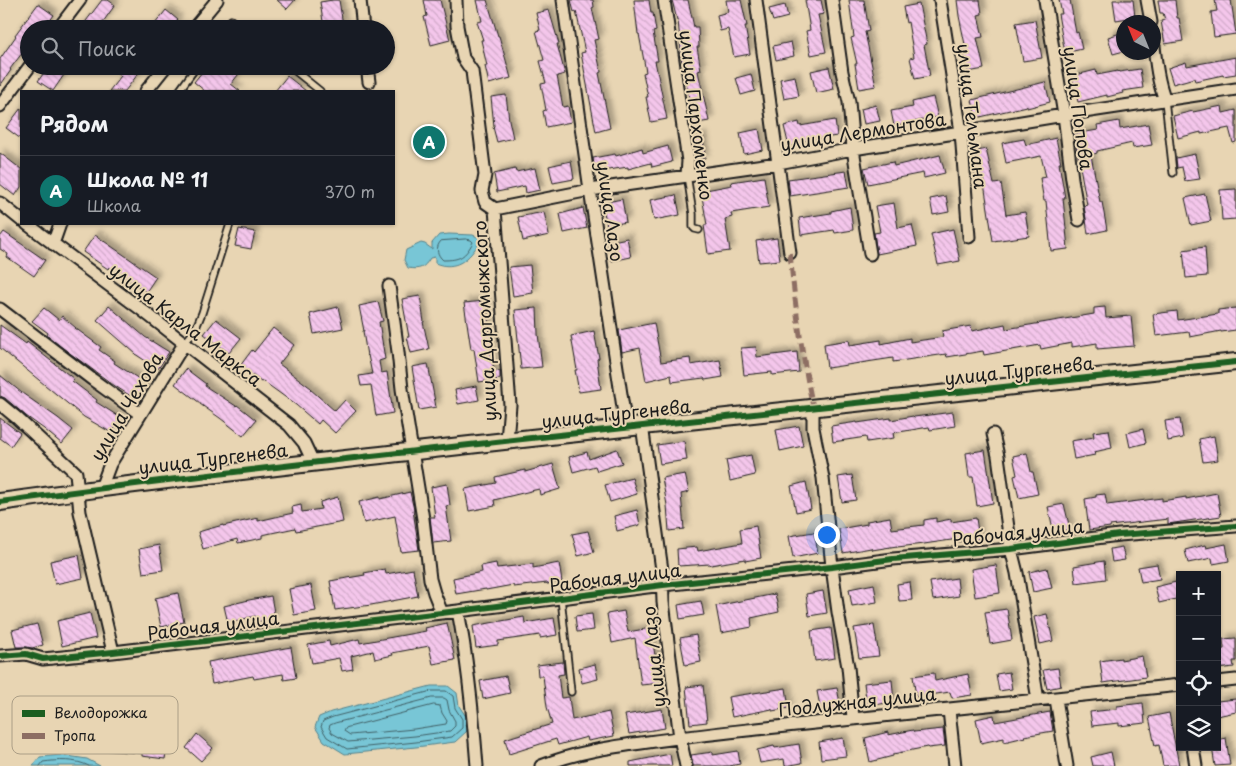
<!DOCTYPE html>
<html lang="ru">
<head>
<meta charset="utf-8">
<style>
  body { margin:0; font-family:"Playpen Sans",sans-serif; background:#242831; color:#f1f3f6 }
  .controls { position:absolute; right:15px; bottom:15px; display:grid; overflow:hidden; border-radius:0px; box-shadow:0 1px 4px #0004 }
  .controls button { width:45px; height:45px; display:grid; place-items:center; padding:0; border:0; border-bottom:1px solid #363941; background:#171b24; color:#f1f3f6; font:25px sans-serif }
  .compass { position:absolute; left:1116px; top:15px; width:45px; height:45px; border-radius:50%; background:#171b24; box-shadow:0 1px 4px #0004; rotate:317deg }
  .you { position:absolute; left:826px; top:534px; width:18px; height:18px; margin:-12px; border:4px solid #fff; border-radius:50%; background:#1a73e8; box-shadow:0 0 0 8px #1a73e833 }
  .badge { display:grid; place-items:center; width:32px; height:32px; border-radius:50%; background:#0f766e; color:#fff; font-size:16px; font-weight:700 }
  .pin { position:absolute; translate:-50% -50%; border:2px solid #fff; box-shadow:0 1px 5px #0006 }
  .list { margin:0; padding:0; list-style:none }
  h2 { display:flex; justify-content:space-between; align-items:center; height:65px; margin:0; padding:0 20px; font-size:21px }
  h2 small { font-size:16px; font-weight:400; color:#9ea1a6 }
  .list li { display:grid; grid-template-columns:32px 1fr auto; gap:15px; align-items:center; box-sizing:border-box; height:70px; padding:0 20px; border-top:1px solid #363941 }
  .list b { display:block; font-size:19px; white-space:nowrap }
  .list p { margin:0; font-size:16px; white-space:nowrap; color:#9ea1a6 }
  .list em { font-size:16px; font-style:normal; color:#9ea1a6 }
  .icon { flex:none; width:28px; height:28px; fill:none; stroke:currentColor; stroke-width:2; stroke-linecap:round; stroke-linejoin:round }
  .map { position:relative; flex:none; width:1236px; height:766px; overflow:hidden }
  .search { position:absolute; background:#171b24; box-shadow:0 1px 4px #0004; left:20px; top:20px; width:375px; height:55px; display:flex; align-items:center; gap:12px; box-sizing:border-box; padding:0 18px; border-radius:28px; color:#9ea1a6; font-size:19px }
  .panel { position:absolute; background:#171b24; box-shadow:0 1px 4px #0004; left:20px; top:90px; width:375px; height:135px; border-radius:0px }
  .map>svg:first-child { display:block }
  .water { fill:#78c6d6; stroke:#53828c }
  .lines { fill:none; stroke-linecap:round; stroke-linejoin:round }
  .shore { stroke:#416066; stroke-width:1 }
  .building { fill:url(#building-back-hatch); stroke:#1c1c1c; filter:url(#shadow) }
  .lane-casing { stroke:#1c1c1c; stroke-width:9 }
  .street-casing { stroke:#1c1c1c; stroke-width:15 }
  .secondary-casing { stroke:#1c1c1c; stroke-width:20 }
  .lane { stroke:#e8d5b3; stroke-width:5.5 }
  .street { stroke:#e8d5b3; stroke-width:11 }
  .secondary { stroke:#e8d5b3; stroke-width:16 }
  .quiet { stroke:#8d6e63; stroke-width:5; stroke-dasharray:10 5; stroke-linecap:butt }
  .cycleway-casing { stroke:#e8d5b3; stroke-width:9 }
  .cycleway { stroke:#1b5e20; stroke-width:6 }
  .labels { text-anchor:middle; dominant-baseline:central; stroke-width:4; stroke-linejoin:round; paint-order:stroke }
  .street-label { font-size:18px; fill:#1c1c1c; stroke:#e8d5b3 }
  .key { fill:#e8d5b3; stroke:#ab9e86; stroke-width:1 }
  .key-label { font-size:14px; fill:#1c1c1c }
</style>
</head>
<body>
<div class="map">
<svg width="1236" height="766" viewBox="0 0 1236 766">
  <defs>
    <pattern id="building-back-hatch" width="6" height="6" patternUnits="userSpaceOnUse" patternTransform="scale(1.25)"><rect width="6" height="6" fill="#f4c6eb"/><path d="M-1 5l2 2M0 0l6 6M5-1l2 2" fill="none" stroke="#d1aac9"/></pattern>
    <filter id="shadow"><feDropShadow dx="4.5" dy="-4.5" stdDeviation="2.5" flood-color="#0004"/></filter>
  </defs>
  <rect width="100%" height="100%" fill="#e8d5b3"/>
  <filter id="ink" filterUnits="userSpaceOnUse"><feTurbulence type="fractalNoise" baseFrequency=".02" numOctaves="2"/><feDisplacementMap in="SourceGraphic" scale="10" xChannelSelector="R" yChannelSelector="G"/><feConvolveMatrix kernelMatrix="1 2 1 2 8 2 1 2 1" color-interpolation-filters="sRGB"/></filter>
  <g filter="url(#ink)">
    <!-- water -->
    <path class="water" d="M449,234L473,235L480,238C479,243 478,245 475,249C465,263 452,270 435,263V257L430,258C424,268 420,270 408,268L404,260L406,250L421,243L425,244L432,249V243L439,235Z
      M431,686H448L457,693L459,706L467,718V731L455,742L416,747L345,754L324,741L315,727L319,717L331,712Z
      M61,755L87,759L100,766H33L40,757Z"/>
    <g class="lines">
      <!-- shore -->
      <path class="shore" d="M466,239L471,240L473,242C465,257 460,260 443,260C437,255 435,247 441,241Z
        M432,691H446L453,696L455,708L462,719V728L452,737L416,742L347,749L327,737L321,727L323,721L333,717Z
        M432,698H444L447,700L449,710L455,721V726L450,731L415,736L348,742L332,733L329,728L330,725L335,723Z
        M434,705L440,706L442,713L447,721L446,724L414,729L350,735L344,731L346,728Z
        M40,766L43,762C58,760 75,759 89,766"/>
    </g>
    <!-- building -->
    <path class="building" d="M102,0H108L115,5L98,29H80Z
      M277,0H295L287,9Z
      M333,0H339L343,25L324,28L320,2Z
      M424,0H440L450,40L431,45L424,17L427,16Z
      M477,0H487L498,36H499L511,78L489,84L485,66H487L481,40H483L477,22L482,21Z
      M571,0H593L594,7L592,8L599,39L594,40L601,72L599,73L610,128L596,132L581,53L585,52L576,11L574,12Z
      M634,0H649L651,13H653L656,31L653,32L658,61H655L667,119L651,122L646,97H648L643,73L646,72L639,34H638Z
      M672,0H688L694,27H698L699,47H697L701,70L698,71L709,121L692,124L689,108H691L680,52H681L678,20H677Z
      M726,0H741L747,26H745L750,54L734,57L728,29L720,31L717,15L728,12Z
      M805,0H821L824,14L818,15L826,52L811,55L806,31L810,30Z
      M849,0H864L869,31L865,32L876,86L859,89L855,64H857L851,38L854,37Z
      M957,0H980L982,14L978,15L983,37L977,38L984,69L968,72L964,55L967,54L959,16Z
      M1059,0H1070L1076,33L1078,32L1082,49L1065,53L1058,14H1062Z
      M1113,0H1133L1135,17L1116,20Z
      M1158,0H1175L1177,18H1179L1183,41L1165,44L1161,21L1165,20L1163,13H1160Z
      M1215,0H1231L1236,34L1214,37L1211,12L1217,11Z
      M38,4L54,15L44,29H29V44L10,69L11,70L0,86V59L16,36L15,35Z
      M919,4L927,44L924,45L930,76L915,79L910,58L914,57L908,22L906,23L903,7Z
      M785,5L788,17L773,21L769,9Z
      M166,10L178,20L171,29H151Z
      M549,10L559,44H557L565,74L557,76L563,107L568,106L571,122L546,127L543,111L546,110L541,84L546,83L540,61L544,60L536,31L540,30L536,13Z
      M1035,20L1042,58L1023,61L1016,23Z
      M1124,32V51L1113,54L1108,37Z
      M791,42L794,56L776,60L773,46Z
      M1236,57V74L1223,76V75L1195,81L1194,78L1173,84L1168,68L1186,62L1187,66Z
      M49,66H70L53,91L38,81Z
      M121,66H144L125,91H109L121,76L116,72Z
      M207,66H209L214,70L217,66H245L231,84L240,91H205L194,82Z
      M313,66H341L339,75L313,70Z
      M829,67L834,89L816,93L811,71Z
      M1140,69L1143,88L1122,91L1123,93L1107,97V95L1078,102L1072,76L1096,70L1097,75L1118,71L1119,72Z
      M751,74L755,91L741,95L736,78Z
      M287,76L306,91H275Z
      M795,76L799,96L784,99L780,79Z
      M1045,82L1050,102L1027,108V106L976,118L972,100Z
      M506,95L509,120L513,138L497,142L493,127L494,126L491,97Z
      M933,97L938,117L894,126L891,111L913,107L912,102Z
      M876,105L880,121L864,124L861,109Z
      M1222,106L1223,113L1236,110V142L1233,143L1229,128L1201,134V132L1178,138L1173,116L1193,111V112Z
      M21,108V139L6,128Z
      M835,120L837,136L803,141L804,143L789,147L784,126L799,122L800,126Z
      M1119,121L1120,129L1148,124L1152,145L1133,148L1132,143L1097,151V153L1091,155L1100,202H1102L1107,230L1088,234L1084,206L1087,205L1074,134L1098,130L1097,125Z
      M759,129L763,150L744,154L740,133Z
      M703,137L705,158L695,159L692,139Z
      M1056,138L1061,163H1059L1065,198H1063L1068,249L1051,251L1046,201H1044L1040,178L1046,177L1041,156L1006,163L1002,143L1024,139L1026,145Z
      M668,146L672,162L652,167L651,163L628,169V167L595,172L593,158L615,154L616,156L642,148L643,153Z
      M986,149L994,184L1001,183L1006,215L1025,212L1029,236L993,241L983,177L976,179L970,153Z
      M0,153L21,169V187L15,196L0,184Z
      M1195,154L1200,179L1185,181L1182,167L1177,168L1176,158Z
      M940,155L945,173L924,178L923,173L868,184L864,168L893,162L894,166Z
      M571,161L574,179L553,183L549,166Z
      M535,168L540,190L526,193L525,186L497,192L494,174L515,169L516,172Z
      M846,171L849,187L790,196L788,179Z
      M764,177L769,207L731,213L732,217L725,219L730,251L708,254L704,225H707L701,191L732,185L731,182Z
      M1236,189V219L1222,220L1220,190Z
      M1205,194L1211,221L1191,225L1185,198Z
      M676,195L680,215L654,220L650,200Z
      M946,196L949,212L933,215L930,199Z
      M622,199L626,222L607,226L602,203Z
      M894,203L898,228L912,225L917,246L877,254L874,233L880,232L875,206Z
      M850,207L853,230L835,233L834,230L801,235L799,218L831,213V211Z
      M583,208L587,228L564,233L560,214Z
      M544,212L549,235L523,241L518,217Z
      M239,229L255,232L251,249L235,246Z
      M953,229L960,261L938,265L931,234Z
      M4,232L45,260L34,276L7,257L8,254L0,249V237Z
      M95,235L156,277L146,292L109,267L108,269L83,252Z
      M627,238L631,257L612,261L608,242Z
      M777,238L780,260L759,262L756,241Z
      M1205,247L1207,276L1186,278L1183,250Z
      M530,265L533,293L513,296L509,267Z
      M420,296L424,322H423L429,349L411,353L407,337H409L402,299Z
      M485,301L492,346H490L494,372L500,371V379L479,382L474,349H471L464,303Z
      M378,302L383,321L379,322L385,359L379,361L381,373L387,372L393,413L376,416L371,385L361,386L359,376L372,374L368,355L367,356L363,331H364L359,306Z
      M109,306L145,337L169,352L158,369L135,354H136L97,320Z
      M338,307L343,328L314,334L310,314Z
      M1105,307L1106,318L1131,316L1134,346L1097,349V343L1072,347V343L1041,349L1040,345L984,355L983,351L947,357L946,354L893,362V358L827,368L824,344L849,340L850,345L881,340V344L910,338V342L943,337L942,331L971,326L972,331L1005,324L1006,329L1094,314V308Z
      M44,308L59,320L62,316L76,328H75L101,347L99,350L115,361L114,363L147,384L137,400L115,386L60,346L47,335L48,333L32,321Z
      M537,308L538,334L542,367L521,369L515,310Z
      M1236,308V330L1221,332V331L1190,337L1189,332L1156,336L1153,314L1177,311L1178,320L1218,314V310Z
      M216,319L241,338L229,353L204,334Z
      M654,323L661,362L690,358L691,365L720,360L723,377L705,380L704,378L672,382L671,375L646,381L640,348L622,352L619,330Z
      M0,325L26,344L27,342L74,379L72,381L97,400L96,402L121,418L112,433L84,417L0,348Z
      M273,328L294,345L279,364L311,388L310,389L335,411L345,400L356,411L335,433L321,420L318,424L296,405L263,381L261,382L240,366L252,350L254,352Z
      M594,331L599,358L597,359L601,389L579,392L575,370H577L571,336Z
      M756,347L757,357L797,352L799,372L772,375V372L744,375L741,348Z
      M428,364L436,407L419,410L412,367Z
      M186,369L206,384L205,386L236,406L237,405L256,420L243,436L220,418L200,404V403L175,384Z
      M0,375L22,393L58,418L73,430L62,444L44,429L26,416L5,398L0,396Z
      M476,386L479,400L458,404L455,390Z
      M953,412L955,426L930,430L929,427L893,433L894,438L867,442L866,437L833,442L831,426L857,422V423L891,418V420L913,416L914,417Z
      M0,418L20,433L11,446L0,438Z
      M1180,419L1183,438L1168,441L1165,421Z
      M799,426L803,446L780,451L776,430Z
      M1143,429L1146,443L1130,447L1127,433Z
      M1109,430L1112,448L1094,452L1095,455L1074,459L1071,441L1094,437L1093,432Z
      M1214,436L1218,460L1203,462L1199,439Z
      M684,441L687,460L660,464L657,445Z
      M617,449L622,463L597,471L595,466L573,472L569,457L587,452L589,459Z
      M985,450L993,503L977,506L973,477H969L966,453Z
      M1027,453L1031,472H1033L1038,494L1019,498L1014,476L1017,475L1013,456Z
      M751,455L755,475L730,481L726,460Z
      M553,464L560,489L540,495L539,489L494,500L495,506L469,511L465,489L496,483L495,477L525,470V472Z
      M685,474L689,492L681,494L684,529L669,531L667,505L662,478Z
      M852,475L856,500L842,502L838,477Z
      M632,478L637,494L610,502L605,485Z
      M806,482L811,509L796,512L791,486Z
      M447,484L450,505L446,506L451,541L433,543L430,517H435L431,487Z
      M410,492L414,510H413L419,550L401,552L395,516L364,523L359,502L380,497V499Z
      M1217,493L1221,516L1168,524V519L1142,522L1110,526V527L1089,530L1085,499L1096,497V495L1105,494L1107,505L1162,498V501L1186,497V499Z
      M338,497L343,522L296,531L295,528L262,535V538L238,543L237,539L203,549L198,532L223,525V526L258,518V521L293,513L292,507L301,505L302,512L321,509L320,502Z
      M1064,504L1070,529L1054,533L1048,507Z
      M637,510L640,525L617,531L614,516Z
      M890,517L892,529L924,525V520L936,518V522L951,519V522L976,518L979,539L958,542V539L924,544L897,547V546L872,550L871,548L843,553L839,529L867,524V521Z
      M756,526L761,558L745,561V559L711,565L710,564L678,566L677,549L697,547L698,551L742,543L740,529Z
      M588,531L594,552L578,556L572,534Z
      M814,532L818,553L793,558L789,536Z
      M1226,544L1229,561L1213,564L1212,558L1188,563L1185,550L1205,545L1206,548Z
      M159,545L163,570L143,573L139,549Z
      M1122,547L1125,560L1112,562L1110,549Z
      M79,555L83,578L55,584L50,561Z
      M1104,561L1106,579L1076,583L1074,566Z
      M496,563L497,568L533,564V568L559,563L562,582L547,584V583L514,587L513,585L486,590V589L456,594L453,578L482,572L481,566Z
      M1157,564L1160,579L1141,582L1138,567Z
      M996,565L1000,593L975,597L971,569Z
      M1047,568L1052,588L1033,592L1029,572Z
      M385,569L386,574L413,569L418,596L371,605L335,610L330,581L365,575L364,573Z
      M957,578L959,596L933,600L930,582Z
      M910,582L912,600L899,601L897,584Z
      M1176,582L1180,598L1159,603L1155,587Z
      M874,584L877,602L852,606L849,589Z
      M311,585L316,611L294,615L289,589Z
      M823,591L827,613L809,616L806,594Z
      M178,593L184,622L161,627L155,598Z
      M775,594L779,612L751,618L752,627L721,633L716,606Z
      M271,596L275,618L256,622L255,616L228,623L224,606L249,600Z
      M701,601L704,615L680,619L678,605Z
      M1007,609L1012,640L990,644L985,612Z
      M624,611L628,632L650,628L655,655L657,654L661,683L641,685L635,638L612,643L607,614Z
      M90,613L96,638L62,646L57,621Z
      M592,614L594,630L577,632L575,616Z
      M1047,614L1053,641L1040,644L1034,617Z
      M524,617L525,623L554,618L557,635L540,638V635L498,641V645L476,648L473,626Z
      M447,623L455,660L433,664L429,646L392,653L393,655L375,659L373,651L351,656L353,669L342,671L339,658L312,663L308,645L329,641L330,646L359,639L360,643L426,631L425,628Z
      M37,624L43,645L32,648L26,647H16L12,630Z
      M874,625L879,656L859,658L854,628Z
      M831,628L835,658L815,661L811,631Z
      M696,635L701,662L685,665L680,638Z
      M1236,638V661H1233L1234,667L1217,669V650L1224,649L1223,639Z
      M291,647L296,678L284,680L283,674L254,679L253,676L212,684L208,662Z
      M1142,656L1146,677L1103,683L1100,661L1121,658V660Z
      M563,662L564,674L558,675L561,698L569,697L572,720L609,712L614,736L588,741L587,737L558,745L556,739L509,754L505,739L552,724L547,707L543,676H538L537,665Z
      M595,664L598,679L582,683L579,668Z
      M1058,668L1061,686L1047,689L1043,670Z
      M1009,672L1012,689L999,691L996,674Z
      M934,673L935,681L968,674L972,695L952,698L950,692L916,697L913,676Z
      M506,676L510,693L483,699L480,681Z
      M892,680L894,702L867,706L864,683Z
      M703,685L707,722L690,724L686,687Z
      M786,688L789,708L772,711V709L732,717L728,697Z
      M837,688L841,708L821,712L817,691Z
      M1236,699V712L1217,716V701Z
      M1143,703L1145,723L1119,726V723L1092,726L1090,712L1117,709V706Z
      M662,709L665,728L629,734L625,715Z
      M1050,712L1053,731L1024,736L1025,737L1004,742V738L981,743L976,719L994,715L995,722Z
      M1169,713L1179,765L1163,766L1159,745L1155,746L1149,717Z
      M943,729L945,746L928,748L927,747L893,754V756L870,762L865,738L888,732V735L913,730L914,732Z
      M103,731L131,733V734L168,739L165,759L142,756V753L101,750Z
      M197,734L213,748L201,761L186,748Z
      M843,738L846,756L821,759L819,742Z
      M1226,738L1230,765L1215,766L1212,747H1217V740Z
      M799,744L802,763L785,766L784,759L760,763L757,750L774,746L775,748Z
      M738,751L740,764L729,766H693L691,755L713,752V755Z
      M1111,752L1114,766H1093L1091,757Z
      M670,754L672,766H630V762Z"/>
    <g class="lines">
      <!-- lane casing -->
      <g class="lane-casing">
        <path id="lane" d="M225,29L231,20L242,29
          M289,66L320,91
          M179,91L197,66
          M1165,100L1173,173
          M687,175L693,214V227L695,229L699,230
          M184,344L195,330L202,313L230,224
          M561,598L571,692"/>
      </g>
      <!-- street casing -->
      <g class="street-casing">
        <path id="street" d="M360,0L363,29
          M456,0L457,26L463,58L472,71L485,175L482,191L485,202L495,209L510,405L507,440
          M563,0L590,190L626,427
          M664,0L688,161L687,175
          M756,0L790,253
          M832,0L842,72L849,102L853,149L870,254
          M940,0L961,132L969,237
          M1045,0L1064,115L1072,179L1079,220
          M1147,0L1151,22
          M58,29L80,0
          M193,29L217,0
          M1154,46C1156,64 1158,82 1165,100
          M367,66L369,82
          M146,91L166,66
          M0,106L30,66
          M0,203L21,220
          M495,209L590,190L778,163L853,149L961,132L1064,115L1236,89
          M27,224L142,310L289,425L304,443L313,462
          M53,244L60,224
          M389,286L398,352L402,389L423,519L430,579L434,593L442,613
          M0,309L93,380L140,414
          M0,404L17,418L76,473L80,512L113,652
          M813,407V428L823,478L832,567L838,612L848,667L853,718
          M642,425L662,570L663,602L680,738L686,766
          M993,434L998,456L1011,549L1017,573L1038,700
          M101,488L110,464L184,344
          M458,611C468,662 473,714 477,766
          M0,656L26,654L43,659L113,652L458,611L663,585L832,567L893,559L1011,549L1119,535L1236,526
          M1217,682L1236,680
          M1056,699L1067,766
          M949,710L955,766
          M1193,747L1196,766
          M541,766C576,752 611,747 648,742C684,737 721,733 757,729C898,713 1039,701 1180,685"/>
      </g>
      <!-- secondary casing -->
      <g class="secondary-casing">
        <path id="secondary" d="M0,502C138,482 277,467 416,451C689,420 962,390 1236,362"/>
      </g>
      <!-- lane -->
      <use href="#lane" class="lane"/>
      <!-- street -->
      <use href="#street" class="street"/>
      <!-- secondary -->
      <use href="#secondary" class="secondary"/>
      <!-- quiet -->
      <path class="quiet" d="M790,253C795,305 802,356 813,407"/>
      <!-- cycleway casing -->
      <g class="cycleway-casing">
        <path id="cycleway" d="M0,502C138,482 277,467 416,451C689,420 962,390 1236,362
          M0,656L26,654L43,659L113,652L458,611L663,585L832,567L893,559L1011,549L1119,535L1236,526"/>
      </g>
      <!-- cycleway -->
      <use href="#cycleway" class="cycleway"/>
    </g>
  </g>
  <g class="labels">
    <!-- street labels -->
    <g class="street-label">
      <text transform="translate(1079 108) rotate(82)">улица Попова</text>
      <text transform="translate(697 115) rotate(83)">улица Пархоменко</text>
      <text transform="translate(973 116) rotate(83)">улица Тельмана</text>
      <text transform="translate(863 131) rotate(-9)">улица Лермонтова</text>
      <text transform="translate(611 211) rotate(82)">улица Лазо</text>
      <text transform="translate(484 321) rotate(-93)">улица Даргомыжского</text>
      <text transform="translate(186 324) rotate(38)">улица Карла Маркса</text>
      <text transform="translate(1019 370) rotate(-6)">улица Тургенева</text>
      <text transform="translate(126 406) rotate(-59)">улица Чехова</text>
      <text transform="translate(616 413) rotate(-6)">улица Тургенева</text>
      <text transform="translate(213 458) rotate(-7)">улица Тургенева</text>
      <text transform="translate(1018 532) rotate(-6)">Рабочая улица</text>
      <text transform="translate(615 577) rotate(-7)">Рабочая улица</text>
      <text transform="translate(213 625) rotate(-7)">Рабочая улица</text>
      <text transform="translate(653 657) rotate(-96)">улица Лазо</text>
      <text transform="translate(857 701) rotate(-6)">Подлужная улица</text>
    </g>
  </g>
  <!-- legend -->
  <rect x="12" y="696" width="166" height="58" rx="8" class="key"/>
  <rect x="22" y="710" width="23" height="7" fill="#1b5e20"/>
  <rect x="22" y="733" width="23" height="6" fill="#8d6e63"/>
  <g class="key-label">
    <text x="54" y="718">Велодорожка</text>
    <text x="54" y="741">Тропа</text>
  </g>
</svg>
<div class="controls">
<button>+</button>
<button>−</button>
<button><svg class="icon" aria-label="locate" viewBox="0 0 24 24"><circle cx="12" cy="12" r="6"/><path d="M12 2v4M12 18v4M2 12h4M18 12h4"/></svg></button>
<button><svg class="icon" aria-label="layers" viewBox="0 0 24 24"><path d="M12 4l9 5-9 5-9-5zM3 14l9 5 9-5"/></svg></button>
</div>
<svg class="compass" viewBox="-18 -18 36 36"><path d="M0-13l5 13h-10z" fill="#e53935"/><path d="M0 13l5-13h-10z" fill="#9ea1a6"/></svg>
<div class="you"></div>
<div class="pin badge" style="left:429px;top:142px">A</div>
<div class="search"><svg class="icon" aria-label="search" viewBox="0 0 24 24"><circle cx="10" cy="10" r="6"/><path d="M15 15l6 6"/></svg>Поиск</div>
<section class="panel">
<h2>Рядом<small></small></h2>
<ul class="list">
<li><span class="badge">A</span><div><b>Школа № 11</b><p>Школа</p></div><em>370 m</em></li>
</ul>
</section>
</div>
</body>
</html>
